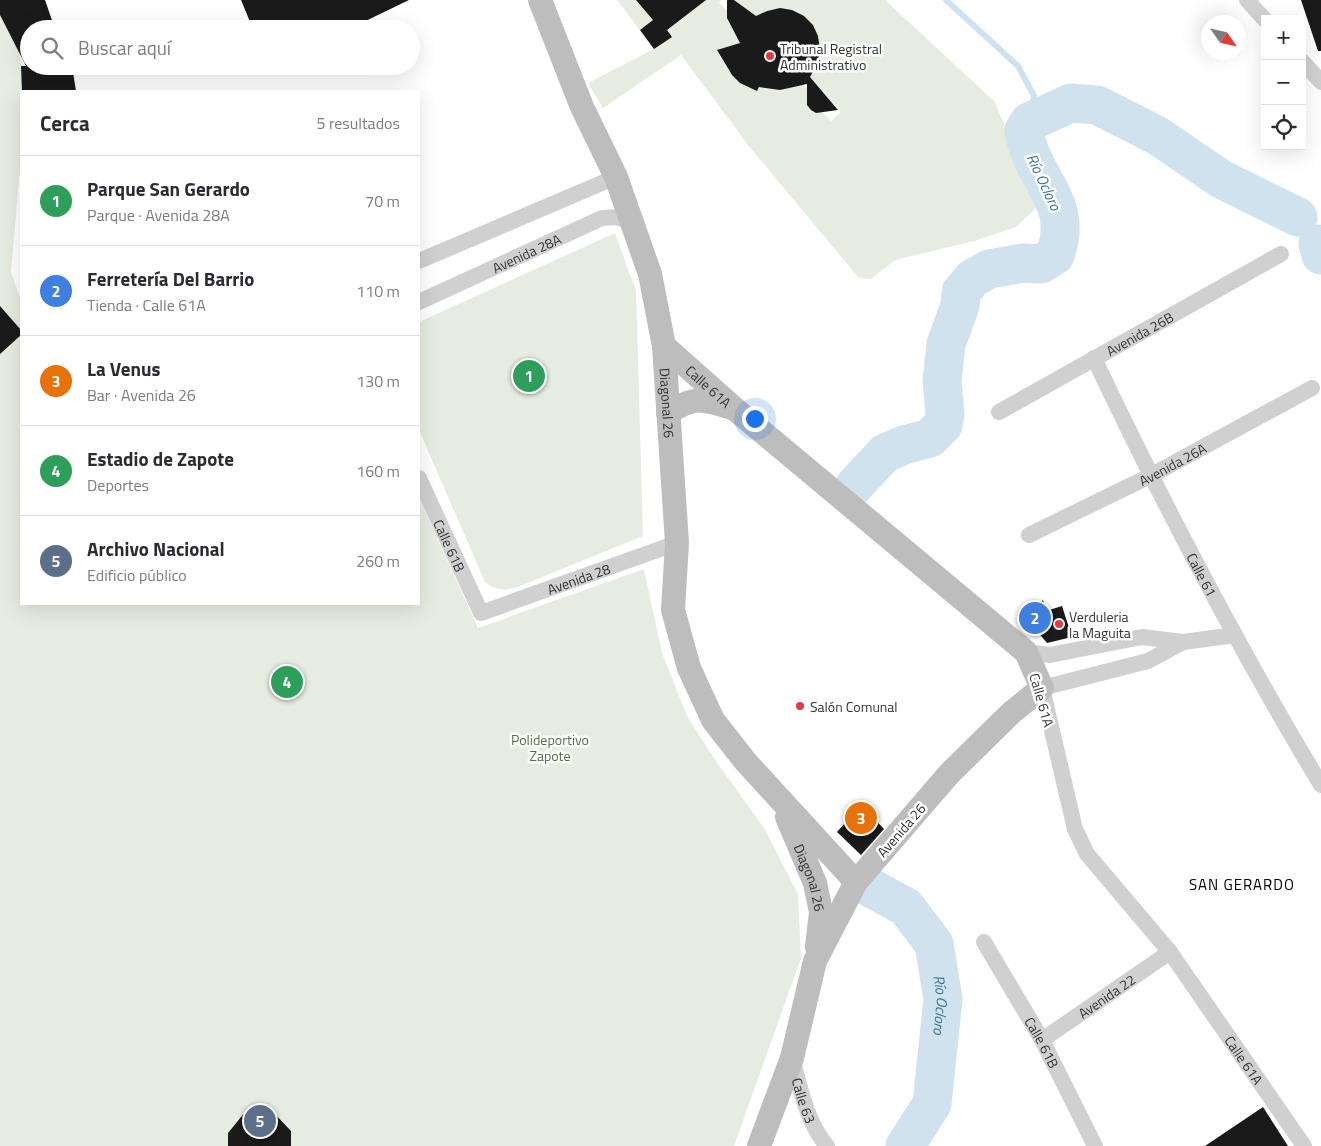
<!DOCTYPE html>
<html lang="es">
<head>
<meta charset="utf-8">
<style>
  body { margin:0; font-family:"Titillium Web",sans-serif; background:#f2f2f3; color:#2b2b33 }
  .controls { position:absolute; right:15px; top:15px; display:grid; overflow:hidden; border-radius:0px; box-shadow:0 5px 20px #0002 }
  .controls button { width:45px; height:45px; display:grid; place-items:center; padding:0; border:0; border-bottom:1px solid #e1e1e2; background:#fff; color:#2b2b33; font:25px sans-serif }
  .compass { position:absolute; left:1201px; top:15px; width:45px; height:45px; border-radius:50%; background:#fff; box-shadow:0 5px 20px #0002; rotate:124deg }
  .you { position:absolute; left:754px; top:418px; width:18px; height:18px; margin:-12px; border:4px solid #fff; border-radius:50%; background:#1a73e8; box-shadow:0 0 0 8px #1a73e833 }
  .badge { display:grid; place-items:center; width:32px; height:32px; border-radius:50%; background:#1a73e8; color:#fff; font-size:16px; font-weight:700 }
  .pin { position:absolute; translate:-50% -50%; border:2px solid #fff; box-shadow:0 1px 5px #0006 }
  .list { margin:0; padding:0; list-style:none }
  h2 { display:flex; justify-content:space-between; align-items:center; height:65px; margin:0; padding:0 20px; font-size:21px }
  h2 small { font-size:16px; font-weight:400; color:#7c7c81 }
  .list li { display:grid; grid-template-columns:32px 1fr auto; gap:15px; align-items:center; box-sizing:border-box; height:90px; padding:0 20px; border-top:1px solid #e1e1e2 }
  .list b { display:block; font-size:19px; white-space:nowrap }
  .list p { margin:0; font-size:16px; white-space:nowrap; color:#7c7c81 }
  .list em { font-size:16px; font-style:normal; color:#7c7c81 }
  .icon { flex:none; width:28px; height:28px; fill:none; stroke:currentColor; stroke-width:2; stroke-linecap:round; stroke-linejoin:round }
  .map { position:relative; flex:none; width:1321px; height:1146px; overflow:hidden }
  .search { position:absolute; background:#fff; box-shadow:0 5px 20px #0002; left:20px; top:20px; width:400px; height:55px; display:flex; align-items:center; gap:12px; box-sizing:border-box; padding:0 18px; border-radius:28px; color:#7c7c81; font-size:19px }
  .panel { position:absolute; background:#fff; box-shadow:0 5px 20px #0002; left:20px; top:90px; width:400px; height:515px; border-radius:0px }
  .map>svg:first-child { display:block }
  .green { fill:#e6ecdf }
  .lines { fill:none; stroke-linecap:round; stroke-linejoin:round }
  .stream { stroke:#cfe2ee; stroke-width:6 }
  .river { stroke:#cfe2ee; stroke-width:39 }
  .building { fill:#1a1a1a }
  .street { stroke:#d0d0d0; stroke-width:16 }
  .secondary { stroke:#bdbdbd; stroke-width:24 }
  .poi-dot { fill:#e63946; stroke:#fff; stroke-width:2 }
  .labels { text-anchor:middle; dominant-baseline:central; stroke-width:5; stroke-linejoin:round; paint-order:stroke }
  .poi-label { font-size:14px; fill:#333; stroke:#fff; text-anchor:start }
  .street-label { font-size:14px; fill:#333; stroke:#fff }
  .park-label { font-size:14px; fill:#56703f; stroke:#fff }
  .water-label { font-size:15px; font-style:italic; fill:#3f7597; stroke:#fff }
  .neighbourhood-label { font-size:15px; letter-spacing:1px; fill:#000; stroke:#fff }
</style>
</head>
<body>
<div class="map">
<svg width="1321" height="1146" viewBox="0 0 1321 1146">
  <rect width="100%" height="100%" fill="#fff"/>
  <!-- green -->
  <path class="green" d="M617,0H721L719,3L727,10L740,43L717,51C729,72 734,80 757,91L760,84L780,90L802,83L808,90L807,105L822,112L831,121L841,112L809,76L818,62L820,49L818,36L813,25L780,8L767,11L756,16L734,0H885L995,102L1037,207L1016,227L974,241L895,260L871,279L859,278L748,145L681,55L603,108L588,83L654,49Z
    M0,15L20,53L23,91L21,156L11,272L21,300V604H419V498L478,628L644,569L662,653L687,716L718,764L764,828L798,894L801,958L734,1146H0Z
    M615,233L636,291L643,536L515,588C503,591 495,590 485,582L419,430V322Z"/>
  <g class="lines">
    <!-- stream -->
    <path class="stream" d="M946,0L1018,66L1034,96L1029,122"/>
    <!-- river -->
    <g class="river">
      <path d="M1318,244L1321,255"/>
      <path d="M855,485L885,453L904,445L930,438L943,425L945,414L942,381L946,344L960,306L961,292L973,278L989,269L1023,263L1041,264L1055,255C1075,200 1031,180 1024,130L1029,122L1071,103L1097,105L1158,136L1221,179L1298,217"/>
      <path id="s1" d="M869,887L906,907L934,944L943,999L932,1104L905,1146"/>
    </g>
  </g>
  <!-- building -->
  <path class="building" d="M0,0H45L55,29H29V66H72L76,91H22L21,66H26L0,15Z
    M241,0H409L349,29H253Z
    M636,0H706L667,30L672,37L654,49L640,30L653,20Z
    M727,0H734L756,16L767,11L780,8L792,10L804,16L813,25L818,36L820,49L818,62L810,77L838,110L816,113L811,110L807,105V84L780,90L759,87L757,91L740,83L732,75L717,50L740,43L727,18Z
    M1301,0H1321V51H1318Z
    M0,306L21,330V335L0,354Z
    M1043,600L1046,611L1062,606L1072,637L1047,643L1037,631L1033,633L1021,625Z
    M861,805L884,829L861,855L837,832Z
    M1263,1107L1288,1146H1205Z
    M246,1111H272L291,1131V1146H228V1133Z"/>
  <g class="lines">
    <!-- street -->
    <g class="street">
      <path d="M1247,0L1265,20"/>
      <path d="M1302,61L1321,82"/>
      <path d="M419,261L616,177"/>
      <path id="s2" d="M419,302L602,218L618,217L633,224"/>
      <path id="s3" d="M1094,358C1163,504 1238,647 1321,785"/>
      <path id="s4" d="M999,412L1281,254"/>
      <path id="s5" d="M419,478L481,613L677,543"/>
      <path id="s6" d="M1029,535L1150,476L1312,388"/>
      <path id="s7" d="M1183,642L1148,661L1042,688L1075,829L1087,854L1170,952L1304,1146"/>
      <path d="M1026,652L1050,655L1142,637L1183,642L1235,635"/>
      <path id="s8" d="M984,942L1042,1040L1095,1146"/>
      <path id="s9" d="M1042,1040L1170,952"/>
      <path id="s10" d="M792,1058C800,1087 807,1123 827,1146"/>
    </g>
    <!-- secondary -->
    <g class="secondary">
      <path id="s11" d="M540,0L582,107L616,177L650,274L664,346L677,543L673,610L689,668L713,720L745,761L856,882"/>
      <path id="s12" d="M664,346L736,410L1026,652L1042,688L1011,713L949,774L856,882L815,961L792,1058L759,1146"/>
      <path d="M668,413C694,395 704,399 732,408"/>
      <path id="s13" d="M787,817L815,883L821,912L817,947"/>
    </g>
  </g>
  <!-- markers -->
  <g class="poi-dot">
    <circle cx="770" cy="56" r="5"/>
    <circle cx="1059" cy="624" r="5"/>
    <circle cx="800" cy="706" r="5"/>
  </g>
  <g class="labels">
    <!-- poi labels -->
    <g class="poi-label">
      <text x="780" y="48">Tribunal Registral<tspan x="780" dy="16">Administrativo</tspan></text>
      <text x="1069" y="616">Verduleria<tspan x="1069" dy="16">la Maguita</tspan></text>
      <text x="810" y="706">Salón Comunal</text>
    </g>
    <!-- street labels -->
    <g class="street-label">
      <text stroke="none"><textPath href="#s2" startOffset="118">Avenida 28A</textPath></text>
      <text stroke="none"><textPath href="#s4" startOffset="161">Avenida 26B</textPath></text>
      <text stroke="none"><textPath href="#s12" startOffset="60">Calle 61A</textPath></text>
      <text stroke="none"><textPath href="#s11" startOffset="426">Diagonal 26</textPath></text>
      <text stroke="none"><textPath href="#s6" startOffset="160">Avenida 26A</textPath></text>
      <text stroke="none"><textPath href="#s5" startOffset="74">Calle 61B</textPath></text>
      <text stroke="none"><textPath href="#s3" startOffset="242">Calle 61</textPath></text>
      <text stroke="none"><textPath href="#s5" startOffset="252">Avenida 28</textPath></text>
      <text transform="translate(1042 700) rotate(74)">Calle 61A</text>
      <text transform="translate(901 830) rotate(-49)">Avenida 26</text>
      <text stroke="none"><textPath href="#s13" startOffset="65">Diagonal 26</textPath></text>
      <text stroke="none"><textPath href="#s9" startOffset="78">Avenida 22</textPath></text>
      <text stroke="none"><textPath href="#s8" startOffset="116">Calle 61B</textPath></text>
      <text stroke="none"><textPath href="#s7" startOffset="581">Calle 61A</textPath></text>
      <text stroke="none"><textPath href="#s10" startOffset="44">Calle 63</textPath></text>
    </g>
    <!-- park labels -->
    <g class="park-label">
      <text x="550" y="739">Polideportivo<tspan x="550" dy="16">Zapote</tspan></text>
    </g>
    <!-- water labels -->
    <g class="water-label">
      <text transform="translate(1044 182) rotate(65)">Río Ocloro</text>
      <text stroke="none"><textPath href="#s1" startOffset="150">Río Ocloro</textPath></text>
    </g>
    <!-- neighbourhood labels -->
    <g class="neighbourhood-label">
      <text x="1242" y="884">SAN GERARDO</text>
    </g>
  </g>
</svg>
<div class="controls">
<button>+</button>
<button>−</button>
<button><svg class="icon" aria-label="locate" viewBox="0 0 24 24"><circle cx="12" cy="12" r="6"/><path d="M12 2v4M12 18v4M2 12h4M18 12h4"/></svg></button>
</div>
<svg class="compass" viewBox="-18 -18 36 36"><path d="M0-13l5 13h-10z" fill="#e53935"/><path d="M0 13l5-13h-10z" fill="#7c7c81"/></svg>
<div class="you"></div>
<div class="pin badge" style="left:529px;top:376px;background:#2e9e5b">1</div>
<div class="pin badge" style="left:1035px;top:618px;background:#3f7fe0">2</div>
<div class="pin badge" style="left:861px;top:818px;background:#e8710a">3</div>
<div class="pin badge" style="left:287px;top:682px;background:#2e9e5b">4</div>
<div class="pin badge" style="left:260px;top:1121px;background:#5c6f8a">5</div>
<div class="search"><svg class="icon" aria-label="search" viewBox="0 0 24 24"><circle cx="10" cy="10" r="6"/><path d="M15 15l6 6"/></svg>Buscar aquí</div>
<section class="panel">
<h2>Cerca<small>5 resultados</small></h2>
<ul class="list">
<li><span class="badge" style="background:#2e9e5b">1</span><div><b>Parque San Gerardo</b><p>Parque · Avenida 28A</p></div><em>70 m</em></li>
<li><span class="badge" style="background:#3f7fe0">2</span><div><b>Ferretería Del Barrio</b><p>Tienda · Calle 61A</p></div><em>110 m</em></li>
<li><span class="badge" style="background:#e8710a">3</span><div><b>La Venus</b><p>Bar · Avenida 26</p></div><em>130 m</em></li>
<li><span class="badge" style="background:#2e9e5b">4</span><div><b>Estadio de Zapote</b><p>Deportes</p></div><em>160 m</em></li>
<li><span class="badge" style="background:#5c6f8a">5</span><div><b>Archivo Nacional</b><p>Edificio público</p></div><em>260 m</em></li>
</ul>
</section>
</div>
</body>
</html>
